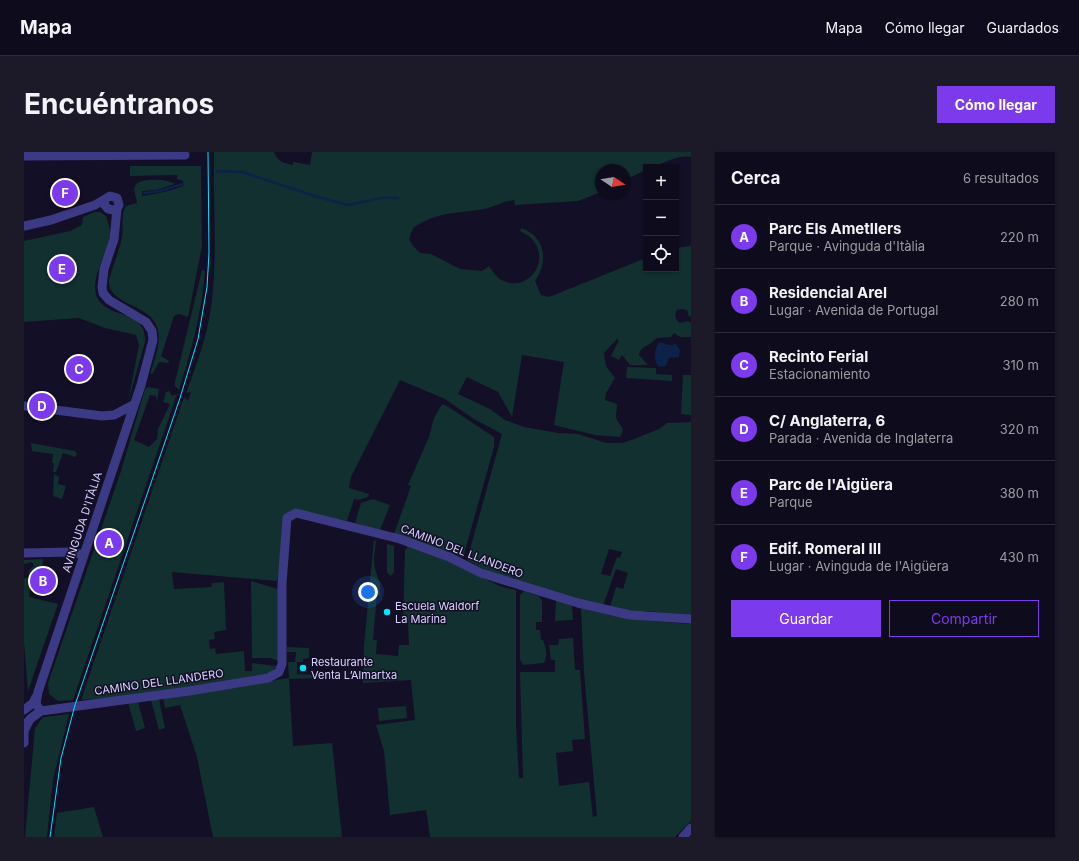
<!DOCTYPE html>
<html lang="es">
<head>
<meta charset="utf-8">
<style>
  body { margin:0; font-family:Inter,sans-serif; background:#1c1929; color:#f1f3f6 }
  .controls { position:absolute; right:12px; top:12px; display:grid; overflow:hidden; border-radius:0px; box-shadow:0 1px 3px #0004 }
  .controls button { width:36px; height:36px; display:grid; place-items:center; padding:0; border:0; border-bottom:1px solid #2e2b3b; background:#0e0b1c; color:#f1f3f6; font:20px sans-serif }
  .compass { position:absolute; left:571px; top:12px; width:36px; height:36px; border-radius:50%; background:#0e0b1c; box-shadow:0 1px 3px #0004; rotate:102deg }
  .you { position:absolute; left:344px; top:440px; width:14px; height:14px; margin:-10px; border:3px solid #fff; border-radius:50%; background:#1a73e8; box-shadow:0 0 0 6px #1a73e833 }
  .badge { display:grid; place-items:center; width:26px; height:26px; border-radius:50%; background:#7c3aed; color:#fff; font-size:13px; font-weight:700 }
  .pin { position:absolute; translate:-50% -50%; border:2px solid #fff; box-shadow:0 1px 4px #0006 }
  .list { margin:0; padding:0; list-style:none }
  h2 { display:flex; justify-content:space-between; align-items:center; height:52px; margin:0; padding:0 16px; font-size:17px }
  h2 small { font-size:13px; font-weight:400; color:#9b9ba3 }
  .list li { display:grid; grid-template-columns:26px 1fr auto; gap:12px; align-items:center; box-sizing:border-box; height:64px; padding:0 16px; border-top:1px solid #2e2b3b }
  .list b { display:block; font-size:15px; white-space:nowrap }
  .list p { margin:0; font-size:13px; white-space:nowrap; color:#9b9ba3 }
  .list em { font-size:13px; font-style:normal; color:#9b9ba3 }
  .actions { display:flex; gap:8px; padding:12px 16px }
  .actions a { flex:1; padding:9px 0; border:1px solid #7c3aed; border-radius:0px; text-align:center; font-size:14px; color:#7c3aed }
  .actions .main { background:#7c3aed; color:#fff }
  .icon { flex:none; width:22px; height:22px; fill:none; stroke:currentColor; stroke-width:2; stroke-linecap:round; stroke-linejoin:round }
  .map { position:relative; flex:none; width:667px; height:685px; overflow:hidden; border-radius:0px }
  header { display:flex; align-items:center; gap:24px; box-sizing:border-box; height:56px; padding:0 20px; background:#0e0b1c; border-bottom:1px solid #2e2b3b }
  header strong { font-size:19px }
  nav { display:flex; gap:22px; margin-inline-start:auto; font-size:14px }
  .intro { display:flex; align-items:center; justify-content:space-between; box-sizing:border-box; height:96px; padding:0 24px }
  h1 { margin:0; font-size:28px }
  .button { padding:10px 18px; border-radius:0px; background:#7c3aed; color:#fff; font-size:14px; font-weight:700 }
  main { display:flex; gap:24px; padding:0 24px }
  aside { flex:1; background:#0e0b1c; border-radius:0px; box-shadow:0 1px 3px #0004 }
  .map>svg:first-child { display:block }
  .green { fill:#12302f; fill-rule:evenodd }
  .water { fill:#0c2248 }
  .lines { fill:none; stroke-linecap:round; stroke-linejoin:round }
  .stream { stroke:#0c2248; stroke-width:2.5 }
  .minor { stroke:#3d3a85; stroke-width:9 }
  .tram { stroke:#00e5ff; stroke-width:1 }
  .poi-dot { fill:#00e5ff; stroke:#130f26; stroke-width:1.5 }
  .labels { text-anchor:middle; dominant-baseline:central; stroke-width:3; stroke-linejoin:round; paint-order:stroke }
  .street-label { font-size:11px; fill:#d9d4ff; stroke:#130f26 }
  .poi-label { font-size:11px; fill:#d9d4ff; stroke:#130f26; text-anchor:start }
</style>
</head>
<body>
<header>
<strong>Mapa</strong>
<nav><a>Mapa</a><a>Cómo llegar</a><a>Guardados</a></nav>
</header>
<div class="intro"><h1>Encuéntranos</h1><a class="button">Cómo llegar</a></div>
<main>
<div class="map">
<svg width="667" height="685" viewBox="0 0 667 685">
  <rect width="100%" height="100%" fill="#130f26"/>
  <!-- green -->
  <path class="green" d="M190,0H250C254,10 259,11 269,13V10L286,13L288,0H667V5C650,2 638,15 622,15V18L601,28V18H577V40L554,49L491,53L490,48C479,49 471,55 460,57C432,62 414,59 389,76L385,87L389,94L396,101L407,102L436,117L458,119L465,114C469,119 473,127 480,129C509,142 534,96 496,79L497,76C521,84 525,109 511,129L517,143L525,145L622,106V117H652V96L667,94V164L665,165L663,158L658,157L653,158C650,164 651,167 656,171L664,169L667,171V185H656L650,181L647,185L633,186C631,187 629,190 627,191C621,196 618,193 615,203L624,213H606L598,203L595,208L587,204L594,190V186L580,201L582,214L591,226L582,241L581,248L593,252C593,256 592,261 592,265C594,275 603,273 596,285L571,283L530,273L540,210L498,203L488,265L474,240L443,225L434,242L466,257L481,268L500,275L534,281L554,282L582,291H598L610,287L635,277L643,271L667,270V463L621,459L619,462L586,455L592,435L599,437L604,421L592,417L579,454L494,429L489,425L488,427L465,420L443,408L478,282L450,267L421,247L376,228L327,325L325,336L345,342L344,345L335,348L330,347L323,369L269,359L253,429L148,420L150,437L187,435L188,431L200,430L202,478L190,480L191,487L185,488L186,497L191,496L192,502L220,499L221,519H228V511L253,514L246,521L119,543L57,548L160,245L164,249L167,240L162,241C172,214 183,184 187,156C194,104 189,52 190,0ZM585,397L598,400L596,406L593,405L586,424L577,422Z
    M106,14H177L178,94L164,165L155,162L150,164L137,204L145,209L144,211L135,210L129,221L126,222C130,211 134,197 135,186C135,149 83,157 85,128C89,113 95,100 98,85C100,73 96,64 102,54L113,51L110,37L112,32C120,26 143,27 151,32L132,38L118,39V44C132,42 146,39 159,34V29L153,27V23L106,24Z
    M71,60H76L82,64C84,70 86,75 86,82C85,101 65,125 73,145C83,168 123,156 121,190L104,250L115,193L112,183L81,176L55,166L0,170V89L46,79L58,73L59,65Z
    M178,118L181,119C178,160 167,199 155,238L151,234V230Z
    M603,215L632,216V222L648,223V229L602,226Z
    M659,223H667V263L657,262Z
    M124,235L135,237L133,250L132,244L126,243L110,288L125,295L133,287L134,277L146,252L139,250L142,240L145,239L148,244L153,242L49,548L34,549L25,542L24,531L97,319L121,237Z
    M418,252L423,254L470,285V295L439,406L370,382L387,334L384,333L405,285L410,266Z
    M7,291L51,299L53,302L51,305L39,301L32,320H29L30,311H28L29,302L8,299Z
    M30,322L35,325L34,332L42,334L38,347L29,344Z
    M349,347L366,353L356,378L331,371L337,351Z
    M350,388L352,389L350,406L351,417L356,432V443H353L349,488H353L352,502L374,504L375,493H385L384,472H379L381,397H383V393L424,409L478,435L492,438V573L495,626H499L496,520H531V508H527L525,493H534L535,487L549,486L551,518H556L561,587L548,588L549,599L532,601L535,634L565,630L569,665L573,664L560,521L557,456C595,467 627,469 667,472V669L651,685H406L402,658L366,663L360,599L352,573L391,568L387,528L339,531L340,493Z
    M363,392L370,394V421L366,424L363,420Z
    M19,407L18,416L14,415L7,433L5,445L34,452L4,539L0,490V426H4L5,418L10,414L8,410L0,412V408Z
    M227,429L254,437L255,509L246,506H228Z
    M500,439L515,444L518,449V470H512V478H516L517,488H519C522,496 524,503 520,511L499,513L496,507V443Z
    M532,448L548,453L549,468L531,469Z
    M263,495L285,496V506L279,507V510H273V522L293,523V526L265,527L269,594L308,591L318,685H189L173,605L156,553L141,556L139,546L265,526L264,510H271L272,500H263Z
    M135,547L141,576L135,578L127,548Z
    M114,550L121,576L112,579L104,551Z
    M382,554L383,566L355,569L354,556Z
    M45,562L29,628L23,685H1L11,576L19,565Z
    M70,655L79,685H30L33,661Z"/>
  <!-- water -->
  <path class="water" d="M636,190L645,193L652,192L656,198L655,205L645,206L642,214L635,215C629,209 630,195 636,190Z"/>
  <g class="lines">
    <!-- stream -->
    <path class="stream" d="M193,19L218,20L294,45L324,53L358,46H374
      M120,41L136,39L159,32"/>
    <!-- minor -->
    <path class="minor" d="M0,4L161,3
      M81,48L80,52L84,57L90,58L93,57
      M0,74L27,68L71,53L86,44L93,46L95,53L93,57L90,87L80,117L78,135L79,141L85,148L122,170L128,179L129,188L117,233L14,540L12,552L17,559
      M0,254L78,264L90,263L109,253
      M0,401L48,400L60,403
      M0,558L9,551L12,545
      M1,577L6,567L17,559L165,539L244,526L255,520L258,512V432L263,366L272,361L376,387L425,405L457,421L554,451L606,463L667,467
      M0,591V571
      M659,685L667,676"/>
    <!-- tram -->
    <path class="tram" d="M26,685L37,606L51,553L156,246L174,187L183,135L185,101L184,0"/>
  </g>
  <!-- markers -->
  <g class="poi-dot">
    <circle cx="363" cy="460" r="4"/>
    <circle cx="279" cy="516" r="4"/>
  </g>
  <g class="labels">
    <!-- street labels -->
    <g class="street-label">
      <text transform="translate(58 370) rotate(-72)">AVINGUDA D'ITÀLIA</text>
      <text transform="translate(438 399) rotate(21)">CAMINO DEL LLANDERO</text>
      <text transform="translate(135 530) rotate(-8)">CAMINO DEL LLANDERO</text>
    </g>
    <!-- poi labels -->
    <g class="poi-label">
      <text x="371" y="454">Escuela Waldorf<tspan x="371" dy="13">La Marina</tspan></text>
      <text x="287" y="510">Restaurante<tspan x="287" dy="13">Venta L’Almartxa</tspan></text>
    </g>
  </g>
</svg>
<div class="controls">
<button>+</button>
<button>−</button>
<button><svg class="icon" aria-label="locate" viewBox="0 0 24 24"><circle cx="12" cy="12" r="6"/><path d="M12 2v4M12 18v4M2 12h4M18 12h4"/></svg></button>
</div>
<svg class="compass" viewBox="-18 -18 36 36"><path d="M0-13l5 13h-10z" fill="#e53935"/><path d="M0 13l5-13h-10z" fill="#9b9ba3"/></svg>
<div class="you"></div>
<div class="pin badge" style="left:85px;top:391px">A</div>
<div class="pin badge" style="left:19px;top:429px">B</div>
<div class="pin badge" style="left:55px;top:217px">C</div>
<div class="pin badge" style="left:18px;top:254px">D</div>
<div class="pin badge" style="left:38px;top:117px">E</div>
<div class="pin badge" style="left:41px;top:41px">F</div>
</div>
<aside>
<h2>Cerca<small>6 resultados</small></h2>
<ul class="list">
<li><span class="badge">A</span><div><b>Parc Els Ametllers</b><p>Parque · Avinguda d'Itàlia</p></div><em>220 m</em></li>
<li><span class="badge">B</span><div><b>Residencial Arel</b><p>Lugar · Avenida de Portugal</p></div><em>280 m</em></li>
<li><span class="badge">C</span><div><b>Recinto Ferial</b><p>Estacionamiento</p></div><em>310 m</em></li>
<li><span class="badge">D</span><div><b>C/ Anglaterra, 6</b><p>Parada · Avenida de Inglaterra</p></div><em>320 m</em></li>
<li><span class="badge">E</span><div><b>Parc de l'Aigüera</b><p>Parque</p></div><em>380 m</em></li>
<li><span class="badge">F</span><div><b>Edif. Romeral III</b><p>Lugar · Avinguda de l'Aigüera</p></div><em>430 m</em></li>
</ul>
<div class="actions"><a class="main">Guardar</a><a>Compartir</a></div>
</aside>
</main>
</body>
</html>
